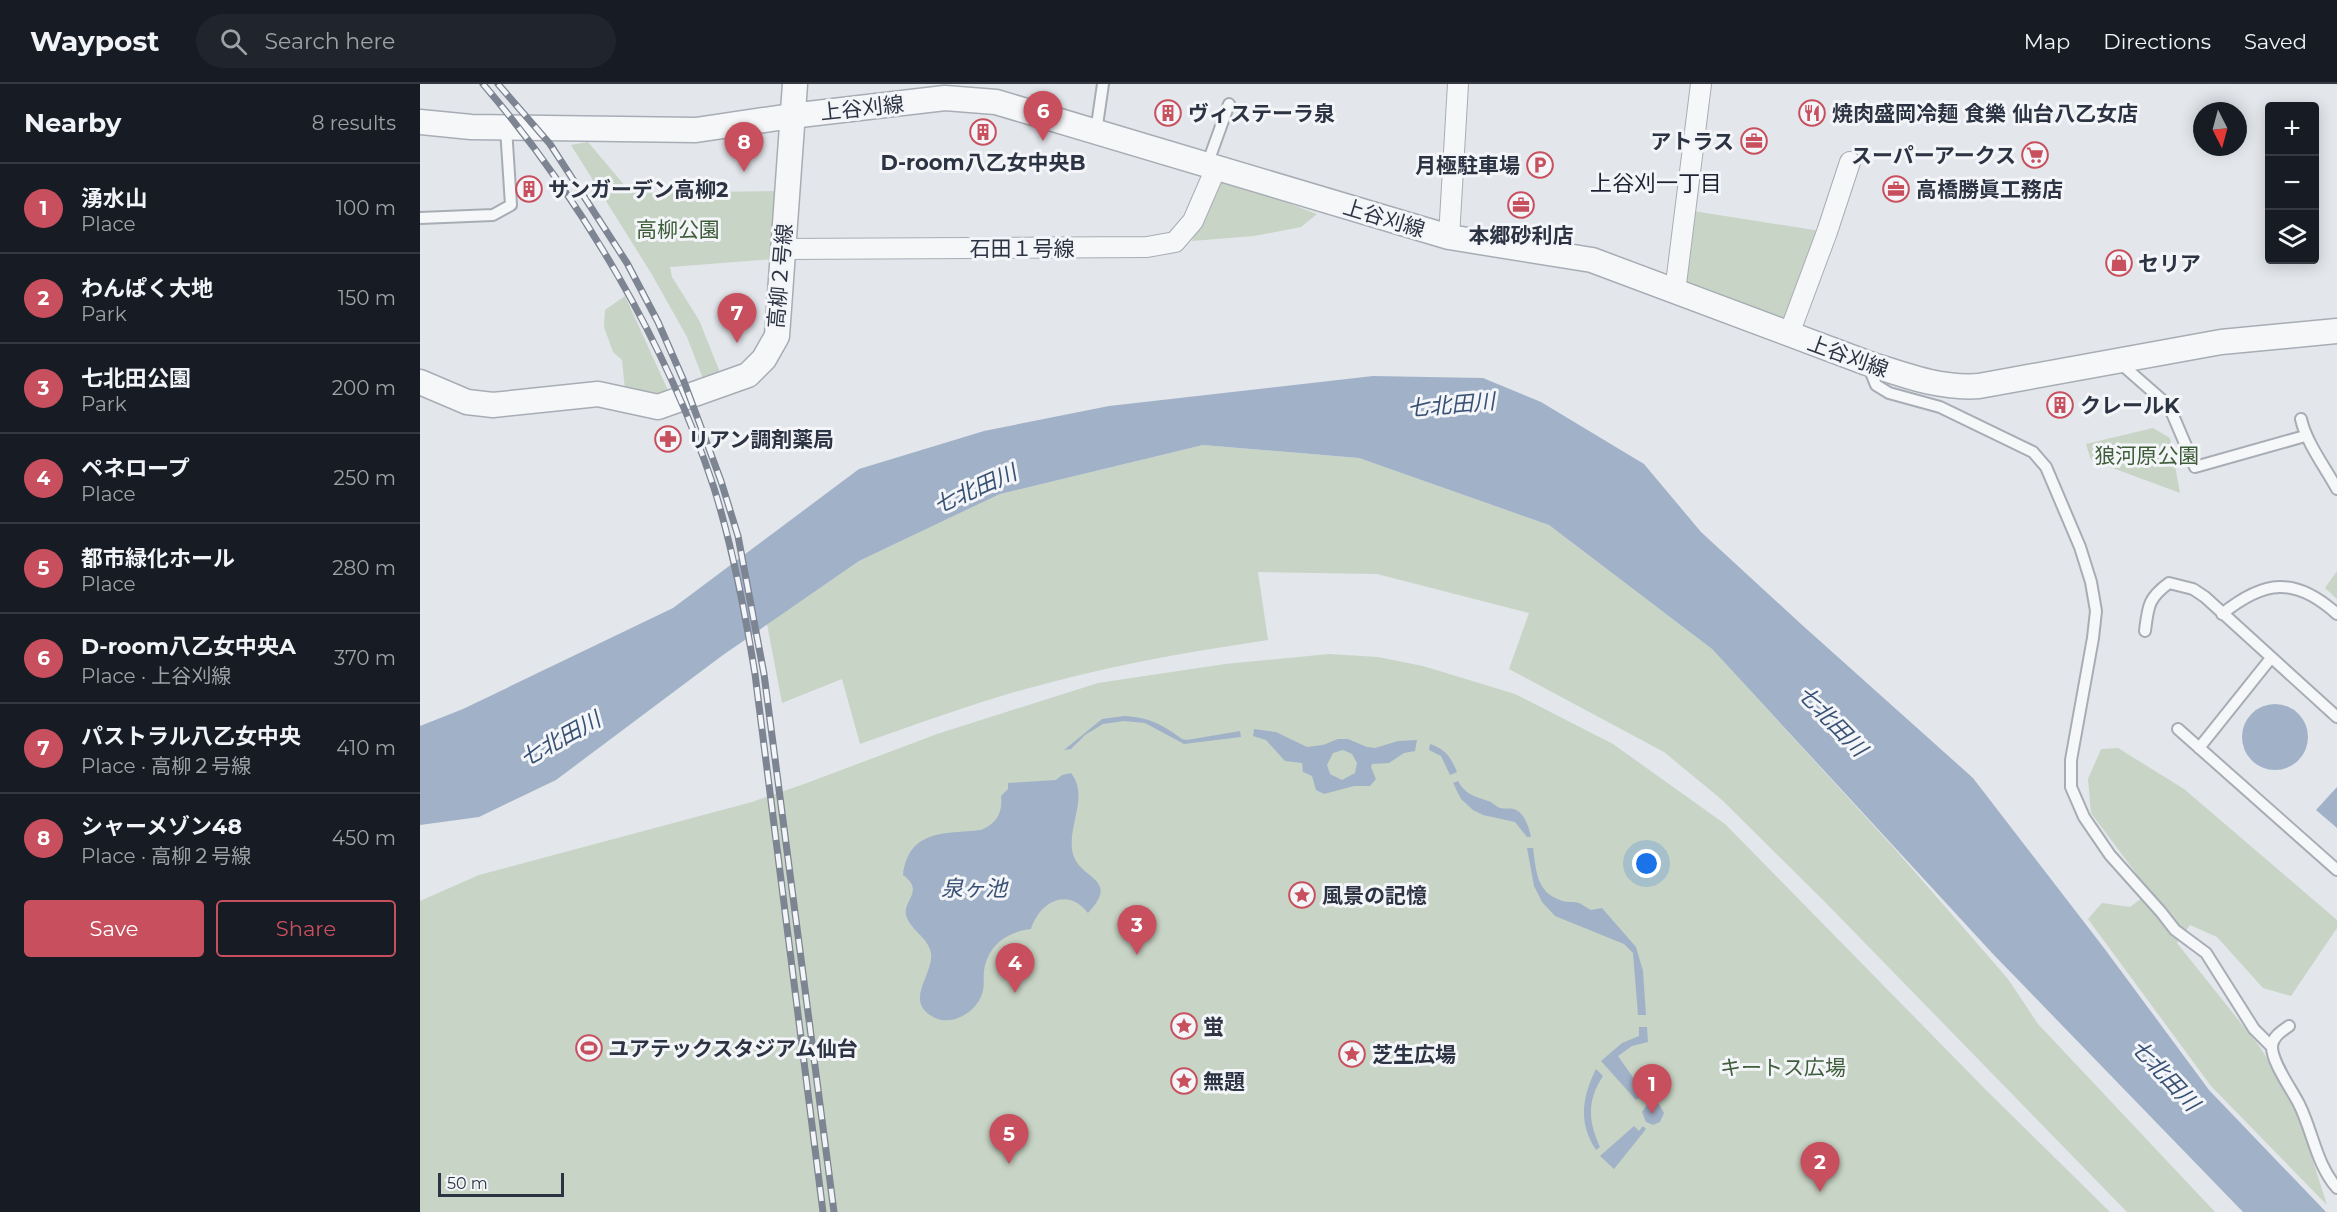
<!DOCTYPE html>
<html lang="en">
<head>
<meta charset="utf-8">
<style>
  body { margin:0; font-family:Montserrat,"Noto Sans JP",sans-serif; background:#20242c; color:#f1f3f6 }
  .controls { position:absolute; right:18px; top:18px; display:grid; overflow:hidden; border-radius:6px; box-shadow:0 3px 15px #0003 }
  .controls button { width:54px; height:54px; display:grid; place-items:center; padding:0; border:0; border-bottom:2px solid #363941; background:#171b24; color:#f1f3f6; font:30px sans-serif }
  .compass { position:absolute; left:1773px; top:18px; width:54px; height:54px; border-radius:50%; background:#171b24; box-shadow:0 3px 15px #0003; rotate:174deg }
  .scale { position:absolute; left:18px; bottom:15px; width:126px; box-sizing:border-box; padding-left:6px; border:3px solid #2c3342; border-top:0; font-size:16px; line-height:21px; white-space:nowrap; color:#2c3342; -webkit-text-stroke:4px #f3f5f8; paint-order:stroke }
  .you { position:absolute; left:1227px; top:780px; width:21px; height:21px; margin:-15px; border:4px solid #fff; border-radius:50%; background:#1a73e8; box-shadow:0 0 0 9px #1a73e833 }
  .badge { display:grid; place-items:center; width:39px; height:39px; border-radius:50%; background:#c8505e; color:#fff; font-size:20px; font-weight:700 }
  .pin { position:absolute; translate:-50% -50px; filter:drop-shadow(0 2px 3px #0008) }
  .pin::after { content:''; position:absolute; top:32px; width:21px; height:18px; background:inherit; clip-path:polygon(0 0,100% 0,50% 100%) }
  .list { margin:0; padding:0; list-style:none }
  h2 { display:flex; justify-content:space-between; align-items:center; height:78px; margin:0; padding:0 24px; font-size:26px }
  h2 small { font-size:20px; font-weight:400; color:#9ea1a6 }
  .list li { display:grid; grid-template-columns:39px 1fr auto; gap:18px; align-items:center; box-sizing:border-box; height:90px; padding:0 24px; border-top:2px solid #363941 }
  .list b { display:block; font-size:22px; white-space:nowrap }
  .list p { margin:0; font-size:20px; white-space:nowrap; color:#9ea1a6 }
  .list em { font-size:20px; font-style:normal; color:#9ea1a6 }
  .actions { display:flex; gap:12px; padding:18px 24px }
  .actions a { flex:1; padding:14px 0; border:2px solid #c8505e; border-radius:6px; text-align:center; font-size:21px; color:#c8505e }
  .actions .main { background:#c8505e; color:#fff }
  .icon { flex:none; width:33px; height:33px; fill:none; stroke:currentColor; stroke-width:2; stroke-linecap:round; stroke-linejoin:round }
  .map { position:relative; flex:none; width:1917px; height:1128px; overflow:hidden }
  header { display:flex; align-items:center; gap:36px; box-sizing:border-box; height:84px; padding:0 30px; background:#171b24; border-bottom:2px solid #363941 }
  header strong { font-size:28px }
  nav { display:flex; gap:33px; margin-inline-start:auto; font-size:21px }
  .search { width:420px; height:54px; background:#20242c; display:flex; align-items:center; gap:15px; box-sizing:border-box; padding:0 21px; border-radius:33px; color:#9ea1a6; font-size:22px }
  main { display:flex }
  aside { flex:1; background:#171b24 }
  .map>svg:first-child { display:block }
  .green { fill:#c8d4c5 }
  .water { fill:#a1b2c8; fill-rule:evenodd }
  .lines { fill:none; stroke-linecap:round; stroke-linejoin:round }
  .service-casing { stroke:#a8adb5; stroke-width:14 }
  .minor-casing { stroke:#a8adb5; stroke-width:22 }
  .tertiary-casing { stroke:#a8adb5; stroke-width:27 }
  .service { stroke:#f6f7f9; stroke-width:10 }
  .minor { stroke:#f6f7f9; stroke-width:20 }
  .tertiary { stroke:#f6f7f9; stroke-width:24 }
  .rail-casing { stroke:#7d8593; stroke-width:7 }
  .rail { stroke:#f3f5f8; stroke-width:4.5; stroke-dasharray:14; stroke-linecap:butt }
  .labels { text-anchor:middle; dominant-baseline:central; stroke-width:6; stroke-linejoin:round; paint-order:stroke }
  .street-label { font-size:21px; fill:#2c3342; stroke:#f3f5f8 }
  .poi-label { font-size:21px; font-weight:bold; fill:#2c3342; stroke:#f3f5f8; text-anchor:start }
  .park-label { font-size:21px; fill:#3f5d3a; stroke:#f3f5f8 }
  .neighbourhood-label { font-size:22px; fill:#1e2433; stroke:#f3f5f8 }
  .water-label { font-size:22px; font-style:italic; fill:#385174; stroke:#f3f5f8 }
</style>
</head>
<body>
<header>
<strong>Waypost</strong>
<div class="search"><svg class="icon" aria-label="search" viewBox="0 0 24 24"><circle cx="10" cy="10" r="6"/><path d="M15 15l6 6"/></svg>Search here</div>
<nav><a>Map</a><a>Directions</a><a>Saved</a></nav>
</header>
<main>
<aside>
<h2>Nearby<small>8 results</small></h2>
<ul class="list">
<li><span class="badge">1</span><div><b>湧水山</b><p>Place</p></div><em>100 m</em></li>
<li><span class="badge">2</span><div><b>わんぱく大地</b><p>Park</p></div><em>150 m</em></li>
<li><span class="badge">3</span><div><b>七北田公園</b><p>Park</p></div><em>200 m</em></li>
<li><span class="badge">4</span><div><b>ペネロープ</b><p>Place</p></div><em>250 m</em></li>
<li><span class="badge">5</span><div><b>都市緑化ホール</b><p>Place</p></div><em>280 m</em></li>
<li><span class="badge">6</span><div><b>D-room八乙女中央A</b><p>Place · 上谷刈線</p></div><em>370 m</em></li>
<li><span class="badge">7</span><div><b>パストラル八乙女中央</b><p>Place · 高柳２号線</p></div><em>410 m</em></li>
<li><span class="badge">8</span><div><b>シャーメゾン48</b><p>Place · 高柳２号線</p></div><em>450 m</em></li>
</ul>
<div class="actions"><a class="main">Save</a><a>Share</a></div>
</aside>
<div class="map">
<svg width="1917" height="1128" viewBox="0 0 1917 1128">
  <rect width="100%" height="100%" fill="#e3e6eb"/>
  <!-- green -->
  <path class="green" d="M168,58L211,109L359,107L355,175L250,183L252,193L279,236L301,291L284,297L267,253L231,189L151,61Z
    M807,96L897,130L881,143L834,152L772,157L794,102Z
    M1273,127L1407,148L1369,243L1255,208Z
    M205,212L251,313L205,306L202,276L193,268L184,243L185,226Z
    M1733,344L1750,354L1760,409L1671,376L1666,360Z
    M783,361L939,374L1129,441L1292,565L1474,764L1588,895L1618,940L1795,1128H1707L1404,817L1301,715L1244,668L1089,585L1109,529L957,490L838,488L848,556C775,567 703,579 632,598C567,614 503,638 440,660L422,595L362,619L347,540L439,477L580,410Z
    M1917,487V515L1905,504Z
    M909,570L958,573L1003,582L1095,610L1193,660L1305,740L1565,1005L1690,1128H0V817L59,791L332,718L387,699L517,650L678,599L805,580Z
    M1698,664L1764,705L1917,836V844L1871,912L1843,904L1797,853L1770,841L1757,859L1840,963L1875,1021L1907,1121L1791,1002L1668,835L1682,819L1710,823L1730,808L1671,729L1668,695L1681,665Z"/>
  <!-- water -->
  <path class="water" d="M953,292L1063,294L1121,318L1224,380L1281,448L1381,540L1553,694L1684,864L1789,1006L1906,1128H1823L1573,870L1292,565L1129,441L939,374L783,361L580,410L439,477L303,571L136,696L59,733L0,741V642L43,625L253,524L439,385L564,347L689,322Z
    M1822 653a33 33 0 1 1 66 0a33 33 0 1 1-66 0Z
    M704,632C728,633 742,640 762,655L767,656L820,647L821,653L764,660L725,639L704,637L683,640L665,651L651,665L644,666L682,635Z
    M834,645L856,648L887,663L903,661L918,655H928L947,663L955,664L978,657L997,656L995,667L984,669L969,679L952,680L951,683L956,695L950,702H934L904,710L896,706L892,692L883,688L882,679L865,677L846,656L833,652ZM923,666L932,670L937,679L935,689L922,696L910,690L907,681L913,669Z
    M1010,660C1025,665 1031,673 1037,688L1030,691L1021,672L1009,666Z
    M651,689C670,713 646,743 653,770C660,796 701,794 668,829C648,803 620,817 611,845C587,848 568,861 564,887C563,895 565,902 562,910C556,928 533,942 515,934C482,918 514,891 511,869C508,853 490,846 486,831C483,816 505,807 483,791C489,745 524,750 561,746C576,740 583,729 581,712L588,705V699L636,696L642,691Z
    M1038,697C1046,711 1054,712 1068,717C1073,718 1075,722 1080,724C1085,725 1090,724 1094,725C1105,729 1109,744 1111,753H1107L1095,738L1063,731L1053,726L1041,715L1033,699Z
    M1917,703V744L1896,726Z
    M1107,764H1113C1116,785 1116,808 1140,816C1146,819 1153,817 1159,819C1162,820 1167,824 1171,826L1182,824L1216,863L1223,887L1226,931H1218L1213,869L1204,860L1135,832L1122,818L1114,802Z
    M1219,943H1227L1228,958L1212,962L1198,972L1229,1016L1225,1018L1221,1013L1216,1016L1181,977L1202,959L1219,952Z
    M1176,985L1183,992C1167,1016 1168,1037 1180,1063L1176,1066C1158,1039 1162,1013 1176,985Z
    M1232,1019L1239,1020L1244,1029L1240,1038L1233,1041L1226,1038L1222,1028L1226,1022Z
    M1214,1042L1219,1047L1223,1042L1226,1045L1194,1085L1180,1072Z"/>
  <g class="lines">
    <!-- service casing -->
    <g class="service-casing">
      <path id="service" d="M676,48L683,0
        M787,81L809,20
        M0,134L73,131L91,121L86,44
        M1700,279L1749,322L1775,383L1885,352
        M1448,281L1456,301L1469,309L1520,323L1613,368L1626,383L1660,463L1671,498L1676,527L1673,554L1651,676V703L1664,733L1690,771L1741,828L1755,846L1786,869L1834,945L1852,963
        M1881,335C1886,358 1905,383 1917,405
        M1802,530C1844,496 1875,492 1917,530
        M1725,547C1728,523 1728,514 1749,499L1773,505L1785,513L1917,633
        M1758,645L1917,786
        M1779,664L1851,574
        M1869,942C1862,947 1853,952 1852,962C1851,977 1872,1006 1879,1020C1893,1048 1896,1080 1917,1104"/>
    </g>
    <!-- minor casing -->
    <g class="minor-casing">
      <path id="minor" d="M1029,153L1038,0
        M363,165L727,163L755,158L773,137L796,84
        M1255,208L1281,0
        M1369,250L1407,148L1430,78"/>
    </g>
    <!-- tertiary casing -->
    <g class="tertiary-casing">
      <path id="tertiary" d="M0,38L51,43L276,46L371,32L525,14L576,18L1029,153L1172,176L1447,279C1484,291 1520,305 1559,302L1801,258L1917,247
        M0,298L47,318L73,321L178,310L238,323L328,291L344,275L357,252L375,0"/>
    </g>
    <!-- service -->
    <use href="#service" class="service"/>
    <!-- minor -->
    <use href="#minor" class="minor"/>
    <!-- tertiary -->
    <use href="#tertiary" class="tertiary"/>
    <!-- rail casing -->
    <g class="rail-casing">
      <path id="rail" d="M63,0C161,114 247,261 294,404C313,465 325,528 335,590L403,1128
        M78,0L130,60L207,179L238,238L263,295L301,397L318,452L344,590L414,1128"/>
    </g>
    <!-- rail -->
    <use href="#rail" class="rail"/>
  </g>
  <!-- icons -->
  <defs>
    <g id="building-ring" transform="scale(1.35)"><circle r="9.5" fill="#f3f5f8" stroke="#c8505e" stroke-width="1.5"/><path d="M-4-6H4V6H1V3H-1V6H-4ZM-2.5-4.3h1.7v1.8h-1.7ZM.8-4.3h1.7v1.8H.8ZM-2.5-1h1.7V.8h-1.7ZM.8-1h1.7V.8H.8Z" fill="#c8505e"/></g>
    <g id="restaurant-ring" transform="scale(1.35)"><circle r="9.5" fill="#f3f5f8" stroke="#c8505e" stroke-width="1.5"/><path d="M-5-6h1v4h1v-4h1v4h1v-4h1v5L-1.5 .5V6h-2V.5L-5-1ZM5-6V6H3V1.5H1.5Q1.5-4 5-6Z" fill="#c8505e"/></g>
    <g id="office-ring" transform="scale(1.35)"><circle r="9.5" fill="#f3f5f8" stroke="#c8505e" stroke-width="1.5"/><path d="M-6-3h4V-5.5h4V-3h4V5H-6ZM-1-4.5V-3h2v-1.5ZM-6 0V1H6V0Z" fill="#c8505e"/></g>
    <g id="supermarket-ring" transform="scale(1.35)"><circle r="9.5" fill="#f3f5f8" stroke="#c8505e" stroke-width="1.5"/><path d="M-6-5.5h2.5l.6 2H6L4.5 2H-2.5L-4.4-4H-6ZM-1.5 3.2a1.3 1.3 0 1 0 .1 0ZM3 3.2a1.3 1.3 0 1 0 .1 0Z" fill="#c8505e"/></g>
    <g id="parking-ring" transform="scale(1.35)"><circle r="9.5" fill="#f3f5f8" stroke="#c8505e" stroke-width="1.5"/><path d="M-3.5-5.5H1a3.5 3.5 0 0 1 0 7H-1V5.5H-3.5ZM-1-3.4V-.6H.8a1.4 1.4 0 0 0 0-2.8Z" fill="#c8505e"/></g>
    <g id="shop-ring" transform="scale(1.35)"><circle r="9.5" fill="#f3f5f8" stroke="#c8505e" stroke-width="1.5"/><path d="M-5-2.5h2.3a2.7 3.5 0 0 1 5.4 0H5L5.5 6h-11ZM-1.5-2.5h3a1.5 2.3 0 0 0-3 0Z" fill="#c8505e"/></g>
    <g id="pharmacy-ring" transform="scale(1.35)"><circle r="9.5" fill="#f3f5f8" stroke="#c8505e" stroke-width="1.5"/><path d="M-2-6h4v4h4v4h-4v4h-4v-4h-4v-4h4Z" fill="#c8505e"/></g>
    <g id="sight-ring" transform="scale(1.35)"><circle r="9.5" fill="#f3f5f8" stroke="#c8505e" stroke-width="1.5"/><path d="M0-6L1.8-2.2L6-1.7L2.9 1.2L3.7 5.4L0 3.3L-3.7 5.4L-2.9 1.2L-6-1.7L-1.8-2.2Z" fill="#c8505e"/></g>
    <g id="stadium-ring" transform="scale(1.35)"><circle r="9.5" fill="#f3f5f8" stroke="#c8505e" stroke-width="1.5"/><path d="M0-5a6.5 5 0 1 0 0 10a6.5 5 0 1 0 0-10ZM-3.5-1.8h7v3.6h-7Z" fill="#c8505e"/></g>
  </defs>
  <g fill-rule="evenodd">
    <use href="#building-ring" x="748" y="29"/>
    <use href="#restaurant-ring" x="1392" y="29"/>
    <use href="#building-ring" x="563" y="48"/>
    <use href="#office-ring" x="1334" y="57"/>
    <use href="#supermarket-ring" x="1615" y="71"/>
    <use href="#parking-ring" x="1120" y="81"/>
    <use href="#building-ring" x="109" y="105"/>
    <use href="#office-ring" x="1476" y="105"/>
    <use href="#office-ring" x="1101" y="121"/>
    <use href="#shop-ring" x="1699" y="179"/>
    <use href="#building-ring" x="1640" y="321"/>
    <use href="#pharmacy-ring" x="248" y="355"/>
    <use href="#sight-ring" x="882" y="811"/>
    <use href="#sight-ring" x="764" y="942"/>
    <use href="#stadium-ring" x="169" y="964"/>
    <use href="#sight-ring" x="932" y="970"/>
    <use href="#sight-ring" x="764" y="997"/>
  </g>
  <g class="labels">
    <!-- street labels -->
    <g class="street-label">
      <text transform="translate(442 24) rotate(-6)">上谷刈線</text>
      <text transform="translate(964 134) rotate(17)">上谷刈線</text>
      <text x="602" y="164">石田１号線</text>
      <text transform="translate(360 192) rotate(-85)">高柳２号線</text>
      <text transform="translate(1428 272) rotate(20)">上谷刈線</text>
    </g>
    <!-- poi labels -->
    <g class="poi-label">
      <text x="768" y="29">ヴィステーラ泉</text>
      <text x="1412" y="29">焼肉盛岡冷麺 食樂 仙台八乙女店</text>
      <text x="1314" y="57" text-anchor="end">アトラス</text>
      <text x="1596" y="71" text-anchor="end">スーパーアークス</text>
      <text x="563" y="78" text-anchor="middle">D-room八乙女中央B</text>
      <text x="1100" y="81" text-anchor="end">月極駐車場</text>
      <text x="128" y="105">サンガーデン高柳2</text>
      <text x="1496" y="105">高橋勝眞工務店</text>
      <text x="1101" y="151" text-anchor="middle">本郷砂利店</text>
      <text x="1718" y="179">セリア</text>
      <text x="1660" y="321">クレールK</text>
      <text x="268" y="355">リアン調剤薬局</text>
      <text x="902" y="811">風景の記憶</text>
      <text x="783" y="942">蛍</text>
      <text x="188" y="964">ユアテックスタジアム仙台</text>
      <text x="952" y="970">芝生広場</text>
      <text x="783" y="997">無題</text>
    </g>
    <!-- park labels -->
    <g class="park-label">
      <text x="258" y="145">高柳公園</text>
      <text x="1727" y="371">狼河原公園</text>
      <text x="1363" y="983">キートス広場</text>
    </g>
    <!-- neighbourhood labels -->
    <g class="neighbourhood-label">
      <text x="1236" y="99">上谷刈一丁目</text>
    </g>
    <!-- water labels -->
    <g class="water-label">
      <text transform="translate(1031 321) rotate(-5)">七北田川</text>
      <text transform="translate(555 405) rotate(-24)">七北田川</text>
      <text transform="translate(1412 637) rotate(46)">七北田川</text>
      <text transform="translate(140 655) rotate(-29)">七北田川</text>
      <text x="554" y="804">泉ヶ池</text>
      <text transform="translate(1745 991) rotate(47)">七北田川</text>
    </g>
  </g>
</svg>
<div class="controls">
<button>+</button>
<button>−</button>
<button><svg class="icon" aria-label="layers" viewBox="0 0 24 24"><path d="M12 4l9 5-9 5-9-5zM3 14l9 5 9-5"/></svg></button>
</div>
<svg class="compass" viewBox="-18 -18 36 36"><path d="M0-13l5 13h-10z" fill="#e53935"/><path d="M0 13l5-13h-10z" fill="#9ea1a6"/></svg>
<div class="scale">50 m</div>
<div class="you"></div>
<div class="pin badge" style="left:1232px;top:1030px">1</div>
<div class="pin badge" style="left:1400px;top:1108px">2</div>
<div class="pin badge" style="left:717px;top:871px">3</div>
<div class="pin badge" style="left:595px;top:909px">4</div>
<div class="pin badge" style="left:589px;top:1080px">5</div>
<div class="pin badge" style="left:623px;top:57px">6</div>
<div class="pin badge" style="left:317px;top:259px">7</div>
<div class="pin badge" style="left:324px;top:88px">8</div>
</div>
</main>
</body>
</html>
